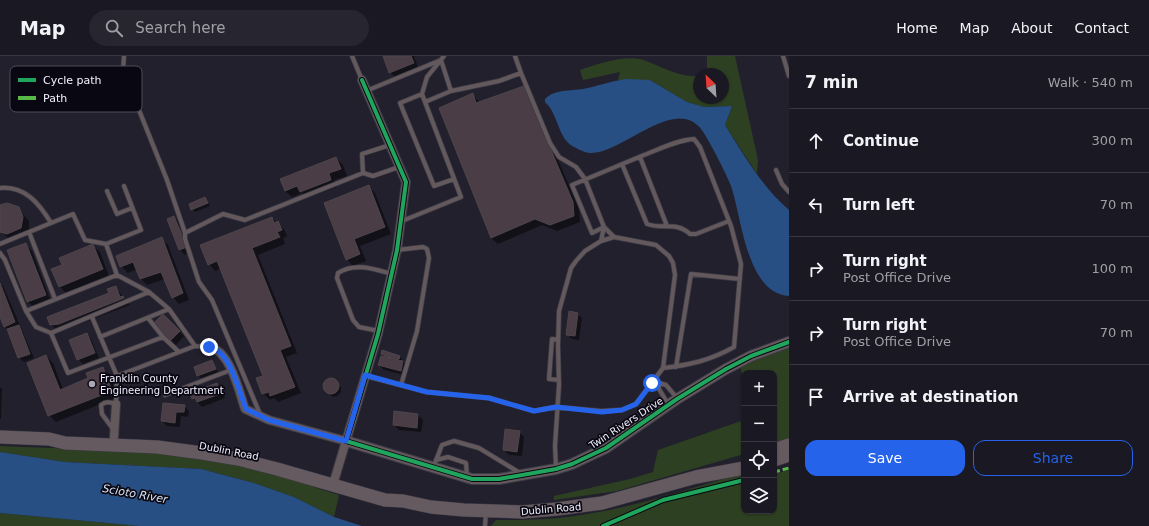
<!DOCTYPE html>
<html lang="en">
<head>
<meta charset="utf-8">
<style>
  body { margin:0; font-family:"DejaVu Sans",sans-serif; background:#27252f; color:#f1f3f6 }
  .controls { position:absolute; right:12px; bottom:12px; display:grid; overflow:hidden; border-radius:8px; box-shadow:0 1px 3px #0004 }
  .controls button { width:36px; height:36px; display:grid; place-items:center; padding:0; border:0; border-bottom:1px solid #383740; background:#1a1822; color:#f1f3f6; font:20px sans-serif }
  .compass { position:absolute; left:693px; top:12px; width:36px; height:36px; border-radius:50%; background:#1a1822; box-shadow:0 1px 3px #0004; rotate:335deg }
  .stop { position:absolute; width:12px; height:12px; margin:-9px; border:3px solid #2563eb; border-radius:50%; background:#fff }
  .stop.end { background:#2563eb; border-color:#fff; box-shadow:0 1px 4px #0008 }
  .list { margin:0; padding:0; list-style:none }
  h2 { display:flex; justify-content:space-between; align-items:center; height:52px; margin:0; padding:0 16px; font-size:17px }
  h2 small { font-size:13px; font-weight:400; color:#9fa0a5 }
  .list li { display:grid; grid-template-columns:26px 1fr auto; gap:12px; align-items:center; box-sizing:border-box; height:64px; padding:0 16px; border-top:1px solid #383740 }
  .list b { display:block; font-size:15px; white-space:nowrap }
  .list p { margin:0; font-size:13px; white-space:nowrap; color:#9fa0a5 }
  .list em { font-size:13px; font-style:normal; color:#9fa0a5 }
  .actions { display:flex; gap:8px; padding:12px 16px }
  .actions a { flex:1; padding:9px 0; border:1px solid #2563eb; border-radius:12px; text-align:center; font-size:14px; color:#2563eb }
  .actions .main { background:#2563eb; color:#fff }
  .icon { flex:none; width:22px; height:22px; fill:none; stroke:currentColor; stroke-width:2; stroke-linecap:round; stroke-linejoin:round }
  .map { position:relative; flex:none; width:789px; height:470px; overflow:hidden }
  header { display:flex; align-items:center; gap:24px; box-sizing:border-box; height:56px; padding:0 20px; background:#1a1822; border-bottom:1px solid #383740 }
  header strong { font-size:19px }
  nav { display:flex; gap:22px; margin-inline-start:auto; font-size:14px }
  .search { width:280px; height:36px; background:#27252f; display:flex; align-items:center; gap:10px; box-sizing:border-box; padding:0 14px; border-radius:22px; color:#9fa0a5; font-size:15px }
  main { display:flex }
  aside { flex:1; background:#1a1822 }
  .map>svg:first-child { display:block }
  .green { fill:#2d4122 }
  .water { fill:#274f83 }
  .shadow { fill:#0007 }
  .building { fill:#4b3d45; stroke:#4d464b }
  .lines { fill:none; stroke-linecap:round; stroke-linejoin:round }
  .service-casing { stroke:#3c3a45; stroke-width:5.5 }
  .minor-casing { stroke:#3c3a45; stroke-width:10 }
  .tertiary-casing { stroke:#3c3a45; stroke-width:12 }
  .primary-casing { stroke:#3c3a45; stroke-width:14 }
  .service { stroke:#63595d; stroke-width:4 }
  .minor { stroke:#63595d; stroke-width:8 }
  .tertiary { stroke:#63595d; stroke-width:10 }
  .primary { stroke:#655a60; stroke-width:13 }
  .quiet { stroke:#58b947; stroke-width:3; stroke-dasharray:6 3; stroke-linecap:butt }
  .cycleway-casing { stroke:#090711; stroke-width:6 }
  .cycleway { stroke:#20a55d; stroke-width:4 }
  .route { stroke:#2563eb; stroke-width:5 }
  .poi-dot { fill:#aaa8b6; stroke:#090711; stroke-width:1.5 }
  .labels { text-anchor:middle; dominant-baseline:central; stroke-width:3.5; stroke-linejoin:round; paint-order:stroke }
  .poi-label { font-size:10px; fill:#f3f1ff; stroke:#090711; text-anchor:start }
  .street-label { font-size:10px; fill:#f3f1ff; stroke:#090711 }
  .water-label { font-size:11px; font-style:italic; fill:#d7e4f5; stroke:#090711 }
  .key { fill:#090711; stroke:#4f4d58; stroke-width:1 }
  .key-label { font-size:11px; fill:#f3f1ff }
</style>
</head>
<body>
<header>
<strong>Map</strong>
<div class="search"><svg class="icon" aria-label="search" viewBox="0 0 24 24"><circle cx="10" cy="10" r="6"/><path d="M15 15l6 6"/></svg>Search here</div>
<nav><a>Home</a><a>Map</a><a>About</a><a>Contact</a></nav>
</header>
<main>
<div class="map">
<svg width="789" height="470" viewBox="0 0 789 470">
  <rect width="100%" height="100%" fill="#22202d"/>
  <!-- green -->
  <path class="green" d="M707,0H735L758,104L757,118L725,69L732,50L704,51L687,46L650,24H618L620,16L583,24L580,14C597,8 623,0 640,3C660,9 678,22 699,20V42H723V18H701L707,13Z
    M789,290V384L774,389V317H744V324L740,310Z
    M744,364V398L617,435L554,444V440L630,423L653,416L658,394Z
    M0,390C81,394 164,392 243,409C275,416 307,429 339,439L334,461L294,441L254,427L201,413L65,406L0,396Z
    M789,414V470H607L672,442L744,426V455H774V418Z
    M744,417V422L669,440L600,470H491L496,464C525,464 553,464 581,459C637,451 690,432 744,417Z
    M0,457L140,470H0Z"/>
  <!-- water -->
  <path class="water" d="M626,23L650,24L687,46L704,51L732,50L725,69C744,99 762,131 789,154V240C746,237 742,161 731,130C727,119 708,82 701,73C674,39 621,99 590,97C586,97 580,94 576,92C557,84 559,58 545,46V43C555,33 570,35 583,33C598,30 611,25 626,23Z
    M0,396L65,406L201,413L254,427L294,441L334,461L362,470H140L0,457Z"/>
  <!-- shadow -->
  <path class="shadow" d="M384,0H414L419,14L397,23L390,16Z
    M524,31L530,38L579,153L580,166L557,175L542,169L498,188L491,182L473,39L480,47Z
    M336,102L343,109L347,120L334,124L337,131L307,142L302,137L292,141L285,135Z
    M368,130L375,137L391,178L360,190L366,205L353,210L347,203Z
    M205,143L210,150L195,156L192,153Z
    M0,152L21,156L29,165V174L27,179L20,183H9L0,174Z
    M174,161L179,166L191,196L185,199L180,194L168,164Z
    M272,162L284,173L287,180L283,182L285,188L258,199L297,297L286,301L301,337L278,346L274,342L270,344L263,337L264,320L221,212L215,215L209,208Z
    M161,183L168,189L189,244L179,248L173,241L165,223L147,229L141,223L137,213L128,217L121,210Z
    M25,188L32,195L51,246L35,252L28,246Z
    M93,190L100,196L109,220L66,237L59,230L63,209Z
    M0,227L3,230L34,302L24,306L19,302L0,258Z
    M115,231L130,249L64,274L58,275L51,268L110,238Z
    M577,258L582,262L579,284L572,283L567,278Z
    M163,259L184,280L176,289L155,268Z
    M87,278L91,283L99,302L83,308L78,303Z
    M382,298L400,300L407,311L405,319L384,314L379,309L387,302Z
    M46,300L53,307L63,333L89,323L102,312L109,318L118,341L56,366L49,359Z
    M212,305L218,316L201,322L198,319Z
    M328,324H333L341,331V336L337,340L333,341L325,333V328Z
    M216,329L221,333L225,342L202,351L193,342Z
    M0,331L2,333L1,363H0Z
    M184,350L189,355L188,361L181,360L180,371L167,370L162,365Z
    M418,359L423,364L421,376L399,374L394,369Z
    M519,376L524,381L522,400L509,399L504,394Z"/>
  <!-- building -->
  <path class="building" d="M383,0H411L414,7L389,17Z
    M524,30L573,146L574,160L550,169L535,163L491,182L439,52L473,37L476,47Z
    M336,101L341,113L329,117L331,124L300,136L297,130L285,135L280,123Z
    M369,129L385,171L354,183L360,198L346,204L324,147Z
    M205,141L208,147L191,154L189,148Z
    M7,147L19,151L23,161L21,172L7,178L0,176V149Z
    M174,160L187,191L179,194L167,163Z
    M272,161L274,167L278,165L282,174L277,176L280,181L252,192L291,290L280,294L295,331L270,340L269,336L262,338L256,322L263,320L217,205L208,209L200,189Z
    M162,181L183,237L172,242L161,216L140,223L133,206L120,211L116,200Z
    M26,187L46,239L27,246L7,194Z
    M93,188L103,213L59,231L51,213L62,209L59,202Z
    M0,227L15,266L4,271L0,261Z
    M116,230L120,241L123,240L124,242L59,268L50,269L47,261L109,237L107,233Z
    M569,255L578,257L575,280L566,279Z
    M163,258L180,275L170,285L153,268Z
    M19,269L30,298L18,302L7,273Z
    M87,277L95,297L77,304L69,284Z
    M382,294L400,300L399,303L397,304L403,305L401,315L378,309L381,300L391,302L381,298Z
    M46,299L60,334L88,322L86,317L103,311L112,335L48,360L27,307Z
    M212,304L216,313L197,320L194,311Z
    M323 330a8 8 0 1 1 16 0a8 8 0 1 1-16 0Z
    M217,327L220,338L197,346L195,342L192,343L190,337Z
    M163,347L185,349L184,356H176L175,367L161,365Z
    M394,355L418,358L417,372L393,369Z
    M505,373L520,375L517,396L503,394Z"/>
  <g class="lines">
    <!-- service casing -->
    <g class="service-casing">
      <path id="service" d="M124,0L123,14L167,124L185,177
        M352,0L362,24
        M515,0L521,17
        M783,0L789,20
        M366,35L441,4L451,35L425,46
        M422,38L427,21L444,0
        M640,101L667,170
        M622,108L647,168C663,174 676,165 690,178H696L729,165
        M776,114L782,128L789,136
        M363,117L362,98L390,89
        M0,132C25,130 39,147 51,167L73,158L85,184L106,188L117,219
        M107,135L117,158L132,152
        M402,165L461,141L422,38L400,47L434,130L454,123
        M29,176L55,243
        M601,185L604,171L614,181
        M0,188L51,167
        M106,188L141,174L124,130
        M397,194L423,191L427,193L429,202L417,275L401,329
        M0,197L5,204L26,255L36,271L51,277
        M26,255L117,219L149,236
        M92,261L117,320L116,348C110,346 106,345 101,349L102,358L113,373
        M148,262L163,281
        M379,275L359,271L353,264L337,222L338,217C355,206 374,213 392,218
        M100,281L169,253
        M558,284L552,283L549,323L559,324
        M179,296L163,281L68,317L51,277L149,236L169,253L195,290
        M676,311L691,218L740,223
        M117,320L195,290L209,291
        M366,320L427,336L489,342L534,355L556,351L601,355L622,354L636,348L663,312C690,309 711,304 734,291L741,208L731,170L700,91L694,83C677,84 660,93 644,99C620,109 596,119 572,129L592,177L604,171L585,123L576,111L559,101L550,87L521,17L499,25L451,35
        M165,339L231,314
        M668,348L659,333V327L666,329L677,342
        M260,358L212,244L199,226L185,183V177L223,158L245,164L363,117L373,120L399,111
        M436,404L448,401L466,407L467,421
        M433,412L442,389L454,385L479,392L520,417
        M556,412L555,390L559,329L558,290L559,255L571,212L576,205L585,195L601,185L614,181L656,189L669,200L673,207L675,219L663,312
        M485,470L486,456"/>
    </g>
    <!-- minor casing -->
    <g class="minor-casing">
      <path id="minor" d="M209,291C230,294 239,335 245,353L269,364L346,385L335,422
        M114,381L116,348
        M346,385L378,278L397,194L406,126L362,24"/>
    </g>
    <!-- tertiary casing -->
    <g class="tertiary-casing">
      <path id="tertiary" d="M346,385L472,423H499L556,413L572,408L606,392L677,343L726,313L751,300L789,286"/>
    </g>
    <!-- primary casing -->
    <g class="primary-casing">
      <path id="primary" d="M0,381L49,383L65,387L157,391L202,397L238,403L277,413L385,444L403,445L431,451L464,454L522,456L557,453L602,447L696,421L744,412
        M774,394L789,389
        M774,404L789,399"/>
    </g>
    <!-- service -->
    <use href="#service" class="service"/>
    <!-- minor -->
    <use href="#minor" class="minor"/>
    <!-- tertiary -->
    <use href="#tertiary" class="tertiary"/>
    <!-- primary -->
    <use href="#primary" class="primary"/>
    <!-- quiet -->
    <path class="quiet" d="M774,416L789,412"/>
    <!-- cycleway casing -->
    <g class="cycleway-casing">
      <path id="cycleway" d="M362,24L406,126L397,194L378,278L346,385L472,423H499L556,413L572,408L606,392L677,343L726,313L751,300L789,286
        M603,470L663,444L744,424"/>
    </g>
    <!-- cycleway -->
    <use href="#cycleway" class="cycleway"/>
  </g>
  <g class="lines">
    <!-- route -->
    <path class="route" d="M209,291C230,294 239,335 246,353L269,364L346,385L365,319L427,336L489,342L534,355L556,351L602,356L622,354L636,348L652,327"/>
  </g>
  <!-- markers -->
  <circle class="poi-dot" cx="92" cy="328" r="4"/>
  <g class="labels">
    <!-- poi labels -->
    <g class="poi-label">
      <text x="100" y="322">Franklin County<tspan x="100" dy="12">Engineering Department</tspan></text>
    </g>
    <!-- street labels -->
    <g class="street-label">
      <text transform="translate(626 367) rotate(-33)">Twin Rivers Drive</text>
      <text transform="translate(229 395) rotate(11)">Dublin Road</text>
      <text transform="translate(551 453) rotate(-5)">Dublin Road</text>
    </g>
    <!-- water labels -->
    <g class="water-label">
      <text transform="translate(135 438) rotate(10)">Scioto River</text>
    </g>
  </g>
  <!-- legend -->
  <rect x="10" y="10" width="132" height="46" rx="6" class="key"/>
  <rect x="18" y="22" width="18" height="4" fill="#20a55d"/>
  <rect x="18" y="40" width="18" height="4" fill="#58b947"/>
  <g class="key-label">
    <text x="43" y="28">Cycle path</text>
    <text x="43" y="46">Path</text>
  </g>
</svg>
<div class="controls">
<button>+</button>
<button>−</button>
<button><svg class="icon" aria-label="locate" viewBox="0 0 24 24"><circle cx="12" cy="12" r="6"/><path d="M12 2v4M12 18v4M2 12h4M18 12h4"/></svg></button>
<button><svg class="icon" aria-label="layers" viewBox="0 0 24 24"><path d="M12 4l9 5-9 5-9-5zM3 14l9 5 9-5"/></svg></button>
</div>
<svg class="compass" viewBox="-18 -18 36 36"><path d="M0-13l5 13h-10z" fill="#e53935"/><path d="M0 13l5-13h-10z" fill="#9fa0a5"/></svg>
<div class="stop" style="left:652px;top:327px"></div>
<div class="stop end" style="left:209px;top:291px"></div>
</div>
<aside>
<h2>7 min<small>Walk · 540 m</small></h2>
<ul class="list">
<li><svg class="icon" aria-label="ahead" viewBox="0 0 24 24"><path d="M12 20V5M6 11l6-6 6 6"/></svg><div><b>Continue</b></div><em>300 m</em></li>
<li><svg class="icon" aria-label="left" viewBox="0 0 24 24"><path d="M17 20v-9H6M10 6l-5 5 5 5"/></svg><div><b>Turn left</b></div><em>70 m</em></li>
<li><svg class="icon" aria-label="right" viewBox="0 0 24 24"><path d="M7 20v-9h11M14 6l5 5-5 5"/></svg><div><b>Turn right</b><p>Post Office Drive</p></div><em>100 m</em></li>
<li><svg class="icon" aria-label="right" viewBox="0 0 24 24"><path d="M7 20v-9h11M14 6l5 5-5 5"/></svg><div><b>Turn right</b><p>Post Office Drive</p></div><em>70 m</em></li>
<li><svg class="icon" aria-label="arrive" viewBox="0 0 24 24"><path d="M6 21V4h12l-3 4 3 4H6"/></svg><div><b>Arrive at destination</b></div></li>
</ul>
<div class="actions"><a class="main">Save</a><a>Share</a></div>
</aside>
</main>
</body>
</html>
